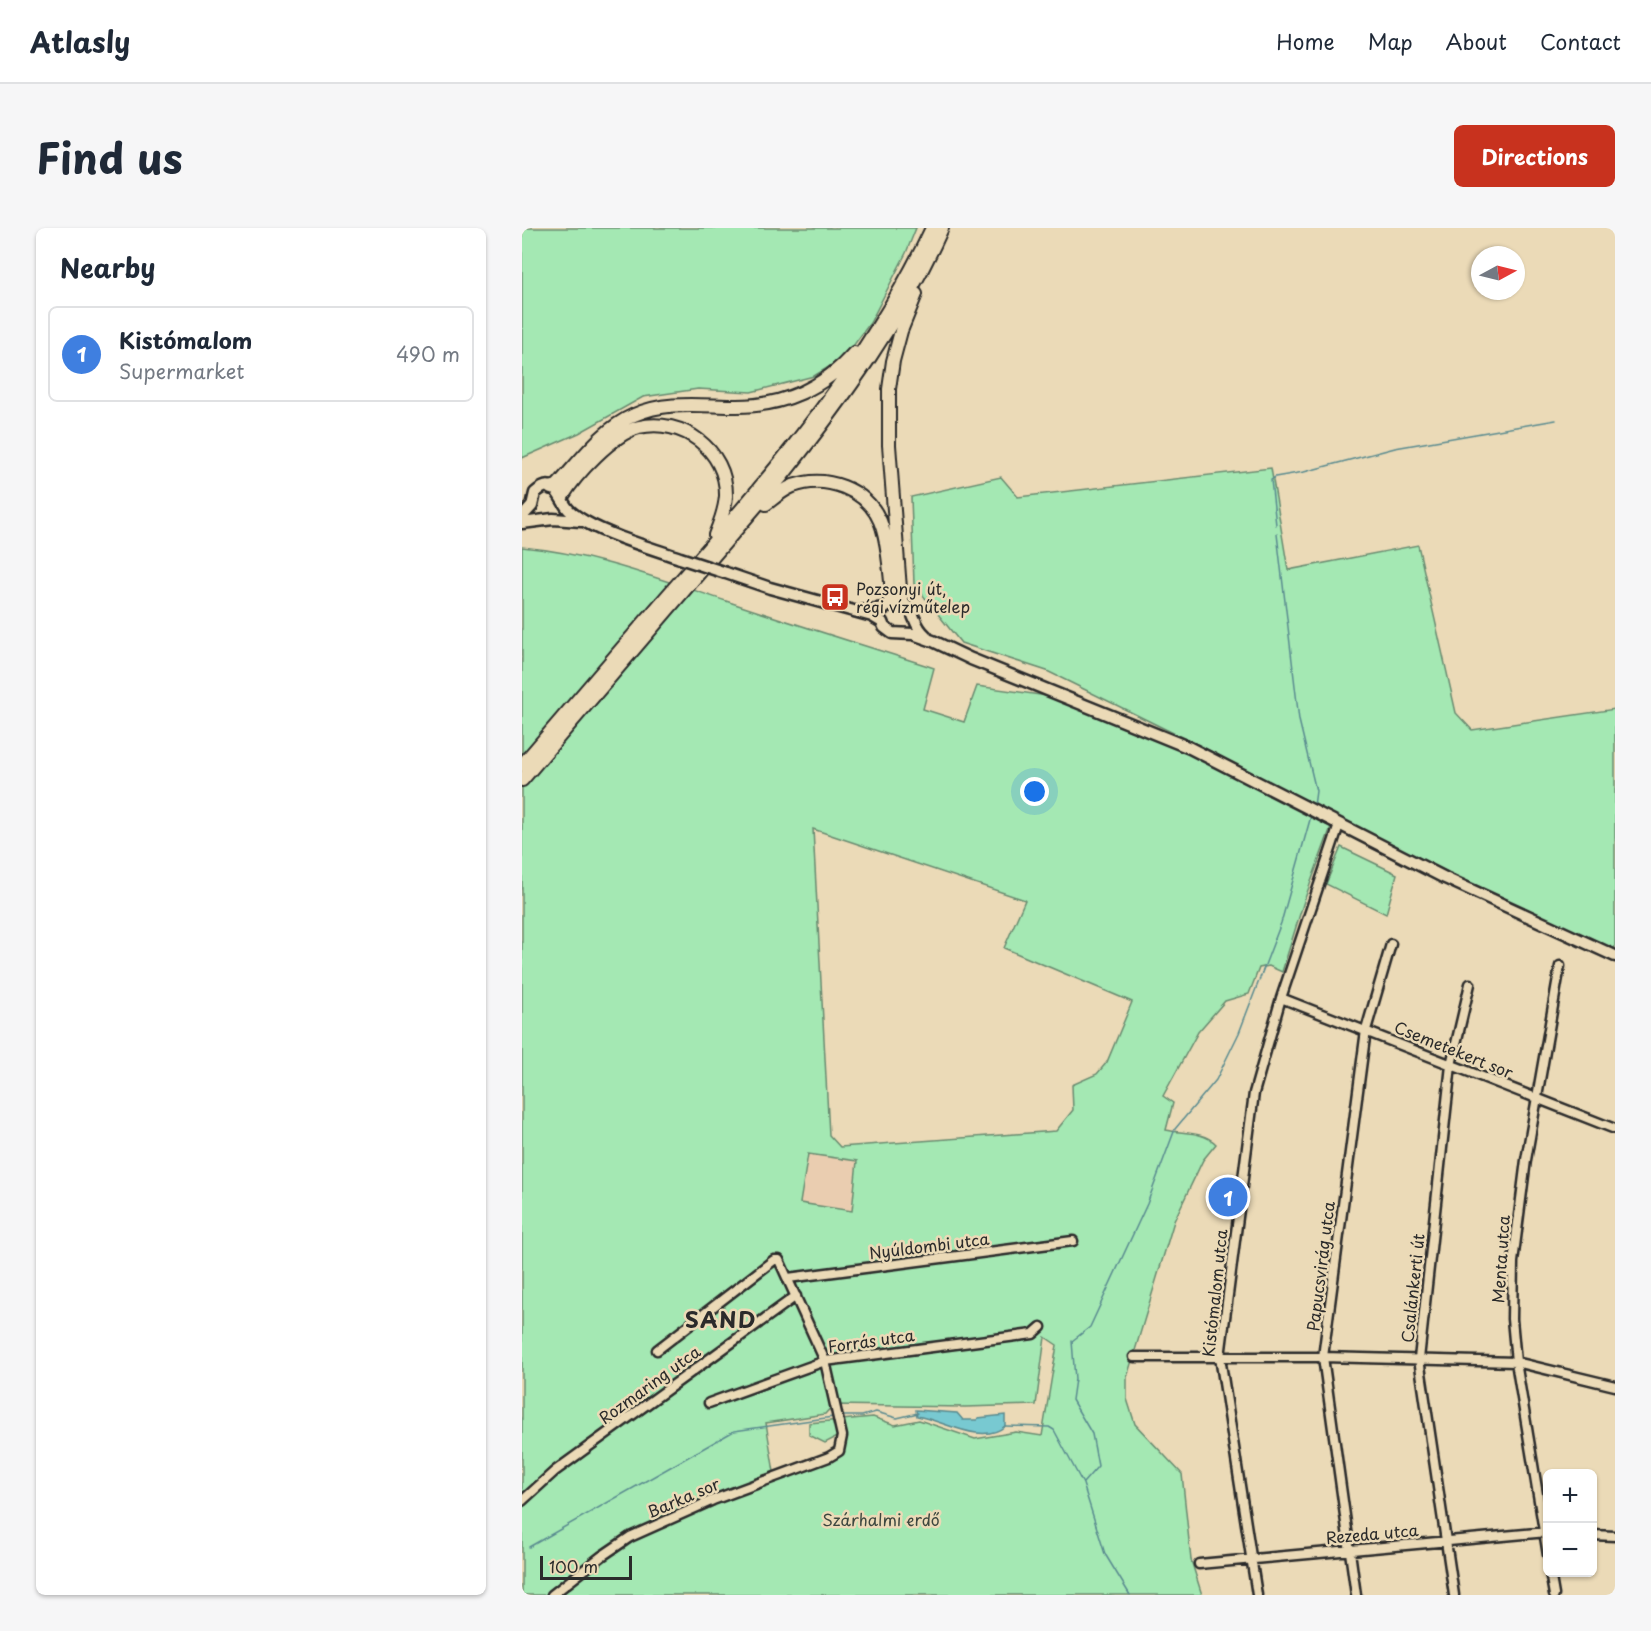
<!DOCTYPE html>
<html lang="en">
<head>
<meta charset="utf-8">
<style>
  body { margin:0; font-family:"Playpen Sans",sans-serif; background:#f6f6f7; color:#1f2937 }
  .controls { position:absolute; right:18px; bottom:18px; display:grid; overflow:hidden; border-radius:9px; box-shadow:0 2px 4px #0004 }
  .controls button { width:54px; height:54px; display:grid; place-items:center; padding:0; border:0; border-bottom:2px solid #e0e1e3; background:#fff; color:#1f2937; font:30px sans-serif }
  .compass { position:absolute; left:949px; top:18px; width:54px; height:54px; border-radius:50%; background:#fff; box-shadow:0 2px 4px #0004; rotate:83deg }
  .scale { position:absolute; left:18px; bottom:15px; width:92px; box-sizing:border-box; padding-left:6px; border:3px solid #2b2b2b; border-top:0; font-size:16px; line-height:21px; white-space:nowrap; color:#2b2b2b; -webkit-text-stroke:4px #ebdab7; paint-order:stroke }
  .you { position:absolute; left:513px; top:564px; width:21px; height:21px; margin:-15px; border:4px solid #fff; border-radius:50%; background:#1a73e8; box-shadow:0 0 0 9px #1a73e833 }
  .badge { display:grid; place-items:center; width:39px; height:39px; border-radius:50%; background:#c8321e; color:#fff; font-size:20px; font-weight:700 }
  .pin { position:absolute; translate:-50% -50%; border:3px solid #fff; box-shadow:0 2px 6px #0006 }
  .list { margin:0; padding:0; list-style:none }
  h2 { display:flex; justify-content:space-between; align-items:center; height:78px; margin:0; padding:0 24px; font-size:26px }
  h2 small { font-size:20px; font-weight:400; color:#747a83 }
  .list li { display:grid; grid-template-columns:39px 1fr auto; gap:18px; align-items:center; box-sizing:border-box; height:96px; margin:0 12px 12px; padding:0 12px; border:2px solid #e0e1e3; border-radius:9px }
  .list b { display:block; font-size:22px; white-space:nowrap }
  .list p { margin:0; font-size:20px; white-space:nowrap; color:#747a83 }
  .list em { font-size:20px; font-style:normal; color:#747a83 }
  .map { position:relative; flex:none; width:1093px; height:1367px; overflow:hidden; border-radius:9px }
  header { display:flex; align-items:center; gap:36px; box-sizing:border-box; height:84px; padding:0 30px; background:#fff; border-bottom:2px solid #e0e1e3 }
  header strong { font-size:28px }
  nav { display:flex; gap:33px; margin-inline-start:auto; font-size:21px }
  .intro { display:flex; align-items:center; justify-content:space-between; box-sizing:border-box; height:144px; padding:0 36px }
  h1 { margin:0; font-size:42px }
  .button { padding:15px 27px; border-radius:9px; background:#c8321e; color:#fff; font-size:21px; font-weight:700 }
  main { display:flex; gap:36px; padding:0 36px }
  aside { flex:1; background:#fff; border-radius:9px; box-shadow:0 2px 4px #0004 }
  .map>svg:first-child { display:block }
  .built { fill:#eacdb0 }
  .green { fill:#a4e8b3; stroke:#688a6f; stroke-width:1.5; fill-rule:evenodd }
  .water { fill:#78c9d1; stroke:#598a8f; stroke-width:1.5 }
  .lines { fill:none; stroke-linecap:round; stroke-linejoin:round }
  .stream { stroke:#598a8f; stroke-width:1.5 }
  .minor-casing { stroke:#2b2b2b; stroke-width:13 }
  .major-casing { stroke:#2b2b2b; stroke-width:15 }
  .highway-casing { stroke:#2b2b2b; stroke-width:16 }
  .minor { stroke:#ebdab7; stroke-width:8 }
  .major { stroke:#ebdab7; stroke-width:10 }
  .highway { stroke:#ebdab7; stroke-width:12 }
  .major-bridge-casing { stroke:#2b2b2b; stroke-width:15; stroke-linecap:butt }
  .major-bridge { stroke:#ebdab7; stroke-width:10 }
  .labels { text-anchor:middle; dominant-baseline:central; stroke-width:5; stroke-linejoin:round; paint-order:stroke }
  .poi-label { font-size:16px; fill:#2b2b2b; stroke:#ebdab7; text-anchor:start }
  .street-label { font-size:16px; fill:#2b2b2b; stroke:#ebdab7 }
  .park-label { font-size:16px; fill:#3d473f; stroke:#ebdab7 }
  .district-label { font-size:22px; font-weight:bold; letter-spacing:1.5px; fill:#2b2b2b; stroke:#ebdab7 }
</style>
</head>
<body>
<header>
<strong>Atlasly</strong>
<nav><a>Home</a><a>Map</a><a>About</a><a>Contact</a></nav>
</header>
<div class="intro"><h1>Find us</h1><a class="button">Directions</a></div>
<main>
<aside>
<h2>Nearby<small></small></h2>
<ul class="list">
<li><span class="badge" style="background:#3f7fe0">1</span><div><b>Kistómalom</b><p>Supermarket</p></div><em>490 m</em></li>
</ul>
</aside>
<div class="map">
<svg width="1093" height="1367" viewBox="0 0 1093 1367">
  <rect width="100%" height="100%" fill="#ebdab7"/>
  <filter id="ink" filterUnits="userSpaceOnUse"><feTurbulence type="fractalNoise" baseFrequency=".0167" numOctaves="2"/><feDisplacementMap in="SourceGraphic" scale="12" xChannelSelector="R" yChannelSelector="G"/><feConvolveMatrix kernelMatrix="1 2 1 2 8 2 1 2 1" color-interpolation-filters="sRGB"/></filter>
  <g filter="url(#ink)">
    <!-- built -->
    <path class="built" d="M286,926L335,933L330,983L277,975Z"/>
    <!-- green -->
    <path class="green" d="M0,0H394L384,25L348,95L323,129L292,148L229,164L176,161L121,169L57,205L0,230Z
      M749,240L766,342L896,317L934,485L950,502L1093,481V721L1051,704L831,599L692,525L525,443L439,415L392,356L389,269L479,249L496,269Z
      M0,319C74,326 137,351 207,374C275,397 344,418 412,440L401,481L442,494L455,458L532,469L665,525L731,557L809,599L782,673L760,744L747,738L737,740L727,766L703,773L676,804L641,868L651,875L644,902C661,906 681,903 694,916L681,932L652,993L605,1149V1171L613,1196L660,1246L669,1332L680,1367H36C66,1343 96,1319 130,1302C189,1271 255,1250 318,1228L322,1219L324,1204L303,1215L287,1207V1195L351,1189L373,1197L397,1192L453,1211L494,1204L520,1208L535,1117L523,1109L514,1177L443,1179L311,1177L303,1186L244,1195L252,1244C171,1276 88,1306 23,1367H0ZM291,601L503,672L482,720L610,774L585,834L575,846L550,857L551,882L534,903L318,919L307,907ZM286,926L335,933L330,983L278,975Z
      M819,619L875,646L864,686L804,656Z"/>
    <!-- water -->
    <path class="water" d="M394,1182L435,1185L441,1192H455L456,1190L483,1187V1198C461,1218 420,1192 395,1188Z"/>
    <g class="lines">
      <!-- stream -->
      <path class="stream" d="M754,297L749,252L753,249L782,244L873,220L1034,192
        M755,306L777,492L794,563L792,578
        M319,1188H340L354,1184L375,1190L396,1185
        M483,1198L527,1199L532,1202L561,1256L583,1326L608,1367
        M561,1255L576,1238L570,1206L550,1172L553,1151L550,1113L568,1099L625,976L653,901L694,852L717,805L759,695L789,588
        M7,1319L212,1203L311,1189"/>
      <!-- minor casing -->
      <g class="minor-casing">
        <path id="minor" d="M759,770L1093,901
          M266,1050L551,1013
          M612,1129H801L994,1134L1093,1158
          M187,1175L303,1133L511,1106L519,1099
          M0,1273L33,1243L274,1068
          M1070,1307L1093,1308
          M1026,1327L994,1134L990,1091L991,1034L1004,932L1038,738
          M677,1336L1025,1304
          M1028,1344L1032,1367
          M30,1367L80,1328L108,1309L191,1272L307,1229L317,1223L320,1208L303,1133L257,1032H252L135,1122
          M735,1367L698,1129L732,865L759,770L817,597
          M834,1367L801,1129L844,802L869,716
          M932,1367L897,1131L929,837L948,756"/>
      </g>
      <!-- major casing -->
      <g class="major-casing">
        <path id="major" d="M0,289L10,278L13,265C34,246 37,272 47,282C51,286 57,290 62,293C88,308 129,320 158,330
          M0,295L31,291L59,293
          M204,345L248,360L350,388L360,394L362,399L370,405L391,406L411,413L449,431L668,520L923,650L1093,728
          M339,383L363,380L371,374L381,375C395,384 389,395 404,408"/>
      </g>
      <!-- highway casing -->
      <g class="highway-casing">
        <path id="highway" d="M29,260L35,258C58,233 80,201 112,187C145,172 180,178 215,178C261,178 302,160 332,125
          M40,269C54,246 91,206 117,199C160,189 205,222 204,268C203,282 198,295 193,307
          M244,276C253,269 261,262 271,258C304,246 344,261 358,293C364,307 365,321 367,335C368,347 372,364 367,376
          M381,375L378,361L367,217V161L371,133L379,103L394,66
          M0,537C55,473 110,408 166,344C258,237 350,129 410,0
          M0,552L260,248C321,172 380,90 420,0"/>
      </g>
      <!-- minor -->
      <use href="#minor" class="minor"/>
      <!-- major -->
      <use href="#major" class="major"/>
      <!-- highway -->
      <use href="#highway" class="highway"/>
      <!-- major-bridge casing -->
      <g class="major-bridge-casing">
        <path id="major-bridge" d="M158,330L204,345"/>
      </g>
      <!-- major-bridge -->
      <use href="#major-bridge" class="major-bridge"/>
    </g>
  </g>
  <!-- icons -->
  <defs>
    <g id="bus-square" transform="scale(1.5)"><rect x="-9" y="-9" width="18" height="18" rx="4" fill="#c8321e" stroke="#ebdab7"/><path d="M-5-6H5V4H4V6H2V4H-2V6H-4V4H-5ZM-3.5-4V0h7V-4ZM-3.5 1.2v1.5H-2V1.2ZM2 1.2v1.5H3.5V1.2Z" fill="#fff"/></g>
  </defs>
  <g fill-rule="evenodd">
    <use href="#bus-square" x="313" y="369"/>
  </g>
  <g class="labels">
    <!-- poi labels -->
    <g class="poi-label">
      <text x="334" y="360">Pozsonyi út,<tspan x="334" dy="18">régi vízműtelep</tspan></text>
    </g>
    <!-- street labels -->
    <g class="street-label">
      <text transform="translate(932 821) rotate(22)">Csemetekert sor</text>
      <text transform="translate(407 1017) rotate(-7)">Nyúldombi utca</text>
      <text transform="translate(978 1031) rotate(-86)">Menta utca</text>
      <text transform="translate(798 1038) rotate(-83)">Papucsvirág utca</text>
      <text transform="translate(890 1060) rotate(-84)">Csalánkerti út</text>
      <text transform="translate(692 1065) rotate(-84)">Kistómalom utca</text>
      <text transform="translate(349 1112) rotate(-8)">Forrás utca</text>
      <text transform="translate(127 1156) rotate(-36)">Rozmaring utca</text>
      <text transform="translate(161 1269) rotate(-23)">Barka sor</text>
      <text transform="translate(850 1305) rotate(-5)">Rezeda utca</text>
    </g>
    <!-- park labels -->
    <g class="park-label">
      <text x="359" y="1291">Szárhalmi erdő</text>
    </g>
    <!-- district labels -->
    <g class="district-label">
      <text x="199" y="1090">SAND</text>
    </g>
  </g>
</svg>
<div class="controls">
<button>+</button>
<button>−</button>
</div>
<svg class="compass" viewBox="-18 -18 36 36"><path d="M0-13l5 13h-10z" fill="#e53935"/><path d="M0 13l5-13h-10z" fill="#747a83"/></svg>
<div class="scale">100 m</div>
<div class="you"></div>
<div class="pin badge" style="left:706px;top:969px;background:#3f7fe0">1</div>
</div>
</main>
</body>
</html>
